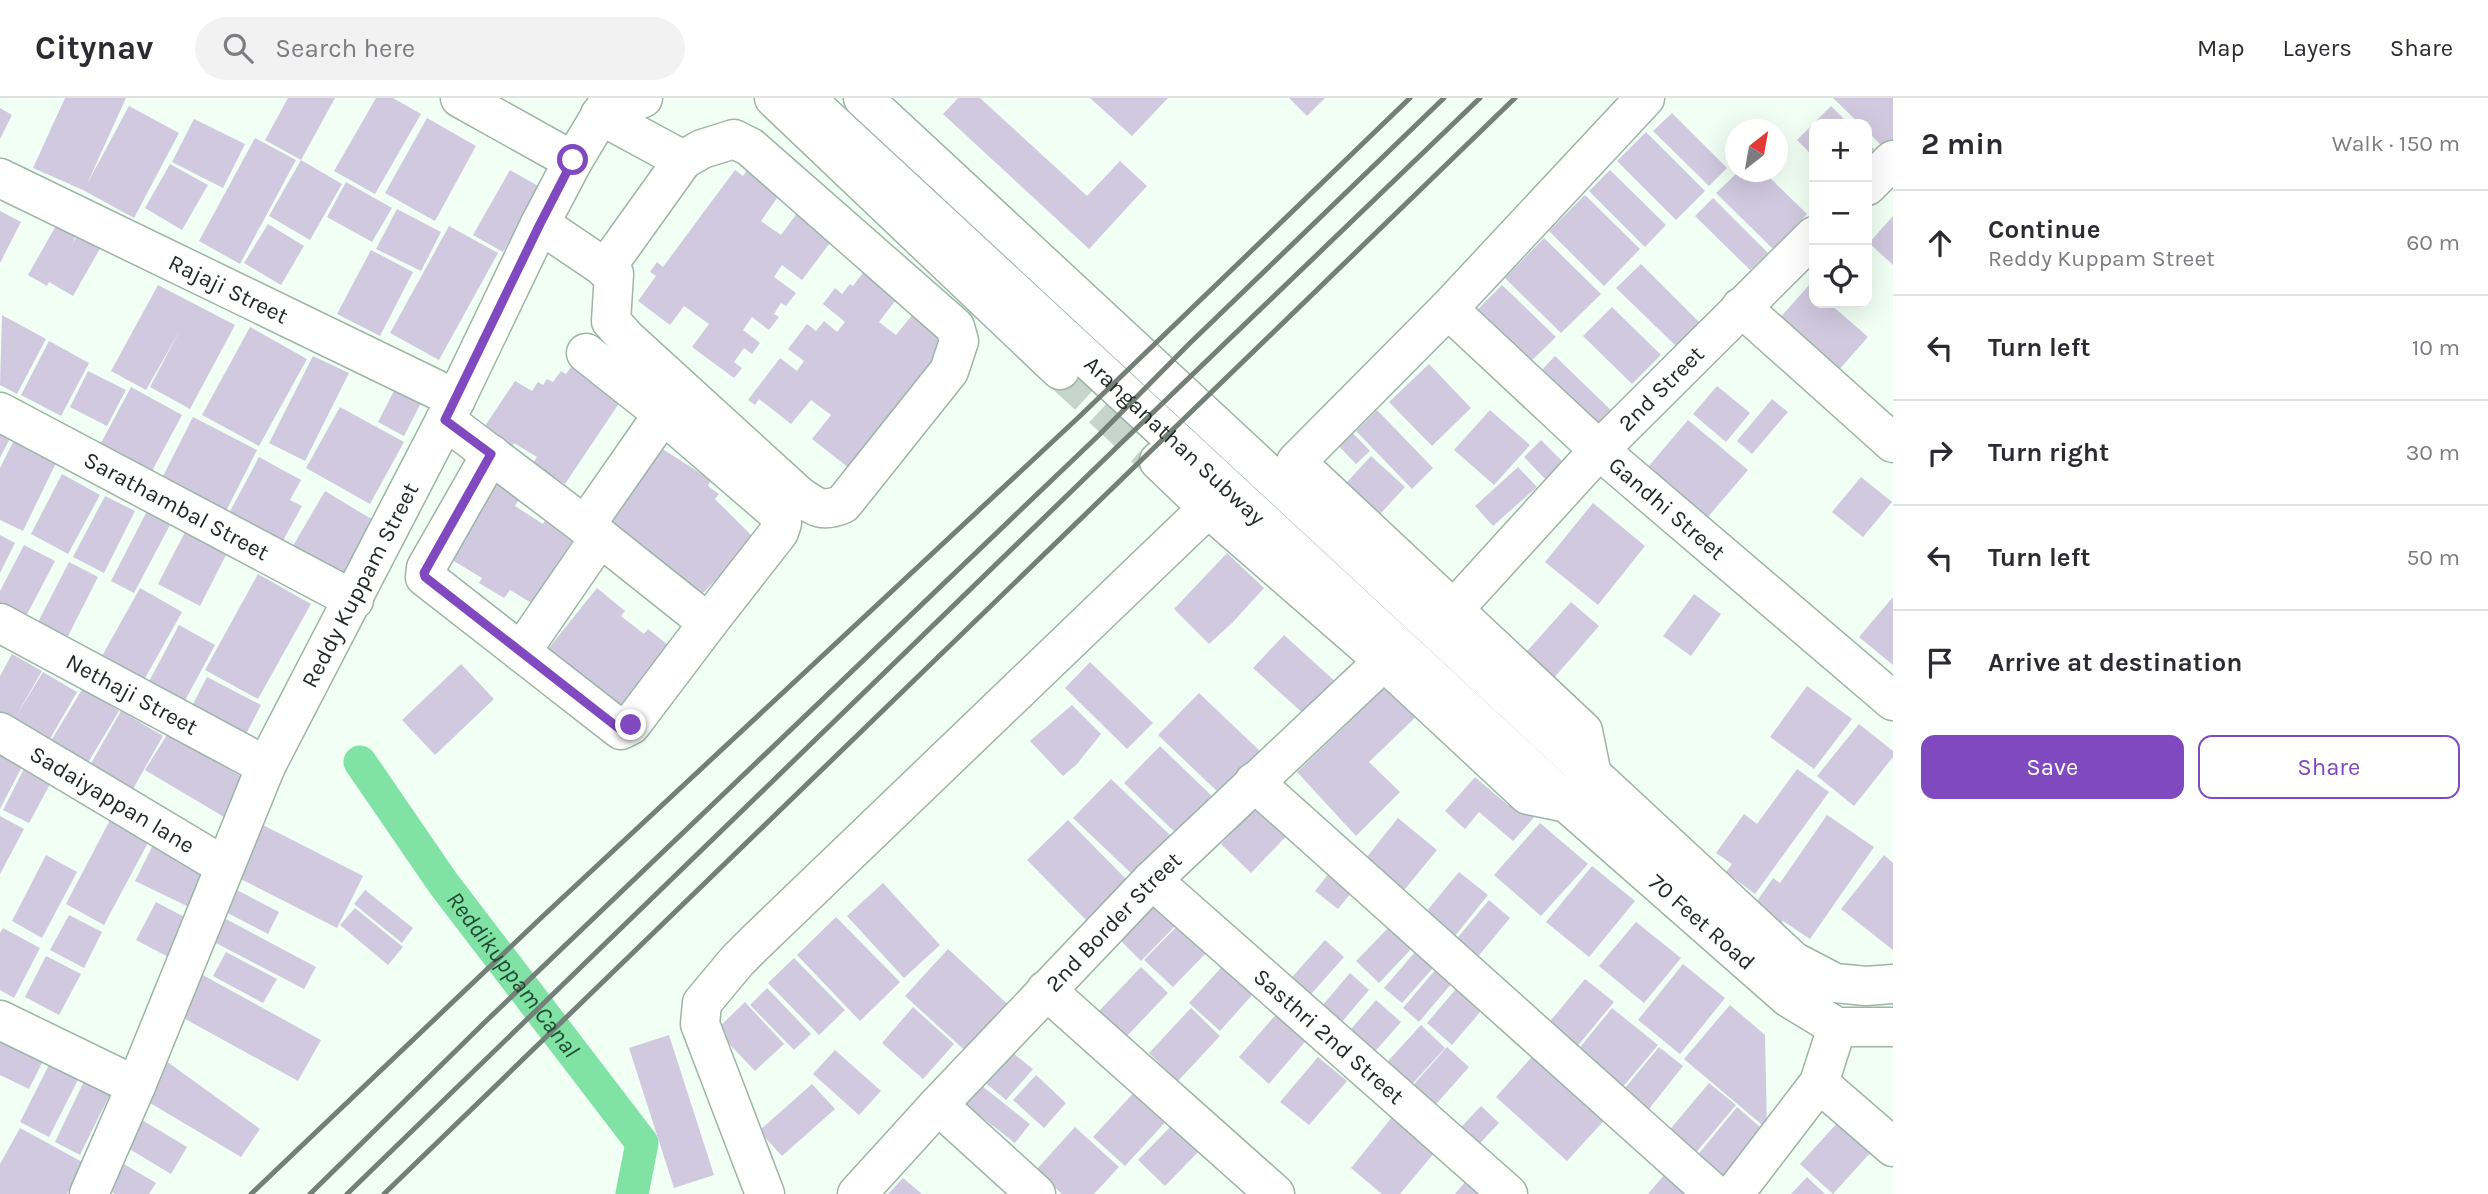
<!DOCTYPE html>
<html lang="en">
<head>
<meta charset="utf-8">
<style>
  body { margin:0; font-family:Karla,sans-serif; background:#f2f2f3; color:#2b2b33 }
  .controls { position:absolute; right:21px; top:21px; display:grid; overflow:hidden; border-radius:14px; box-shadow:0 7px 28px #0002 }
  .controls button { width:63px; height:63px; display:grid; place-items:center; padding:0; border:0; border-bottom:2px solid #e1e1e2; background:#fff; color:#2b2b33; font:35px sans-serif }
  .compass { position:absolute; left:1725px; top:21px; width:63px; height:63px; border-radius:50%; background:#fff; box-shadow:0 7px 28px #0002; rotate:31deg }
  .stop { position:absolute; width:21px; height:21px; margin:-16px; border:5px solid #8049c0; border-radius:50%; background:#fff }
  .stop.end { background:#8049c0; border-color:#fff; box-shadow:0 2px 7px #0008 }
  .list { margin:0; padding:0; list-style:none }
  h2 { display:flex; justify-content:space-between; align-items:center; height:91px; margin:0; padding:0 28px; font-size:30px }
  h2 small { font-size:23px; font-weight:400; color:#7c7c81 }
  .list li { display:grid; grid-template-columns:46px 1fr auto; gap:21px; align-items:center; box-sizing:border-box; height:105px; padding:0 28px; border-top:2px solid #e1e1e2 }
  .list b { display:block; font-size:26px; white-space:nowrap }
  .list p { margin:0; font-size:23px; white-space:nowrap; color:#7c7c81 }
  .list em { font-size:23px; font-style:normal; color:#7c7c81 }
  .actions { display:flex; gap:14px; padding:21px 28px }
  .actions a { flex:1; padding:16px 0; border:2px solid #8049c0; border-radius:14px; text-align:center; font-size:24px; color:#8049c0 }
  .actions .main { background:#8049c0; color:#fff }
  .icon { flex:none; width:38px; height:38px; fill:none; stroke:currentColor; stroke-width:2; stroke-linecap:round; stroke-linejoin:round }
  .map { position:relative; flex:none; width:1893px; height:1096px; overflow:hidden }
  header { display:flex; align-items:center; gap:42px; box-sizing:border-box; height:98px; padding:0 35px; background:#fff; border-bottom:2px solid #e1e1e2 }
  header strong { font-size:33px }
  nav { display:flex; gap:38px; margin-inline-start:auto; font-size:24px }
  .search { width:490px; height:63px; background:#f2f2f3; display:flex; align-items:center; gap:18px; box-sizing:border-box; padding:0 24px; border-radius:38px; color:#7c7c81; font-size:26px }
  main { display:flex }
  aside { flex:1; background:#fff }
  .map>svg:first-child { display:block }
  .lines { fill:none; stroke-linecap:round; stroke-linejoin:round }
  .canal { stroke:#80e2a5; stroke-width:33 }
  .building { fill:#d1c9df }
  .minor-tunnel { stroke:#c7d4cb; stroke-width:38; stroke-dasharray:38 19; stroke-linecap:butt }
  .minor-casing { stroke:#9eb4a5; stroke-width:41 }
  .major-casing { stroke:#9eb4a5; stroke-width:41 }
  .minor { stroke:#fff; stroke-width:38 }
  .major { stroke:#fff; stroke-width:38 }
  .rail { stroke:#747f77; stroke-width:5 }
  .route { stroke:#8049c0; stroke-width:9 }
  .labels { text-anchor:middle; dominant-baseline:central; stroke-width:5; stroke-linejoin:round; paint-order:stroke }
  .street-label { font-size:23px; fill:#1f2822; stroke:#fff }
  .water-label { font-size:24px; font-style:italic; fill:#214a31; stroke:#fff }
</style>
</head>
<body>
<header>
<strong>Citynav</strong>
<div class="search"><svg class="icon" aria-label="search" viewBox="0 0 24 24"><circle cx="10" cy="10" r="6"/><path d="M15 15l6 6"/></svg>Search here</div>
<nav><a>Map</a><a>Layers</a><a>Share</a></nav>
</header>
<main>
<div class="map">
<svg width="1893" height="1096" viewBox="0 0 1893 1096">
  <rect width="100%" height="100%" fill="#f1fff5"/>
  <g class="lines">
    <!-- canal -->
    <path class="canal" id="s1" d="M360,664L443,785L642,1045L632,1096"/>
  </g>
  <!-- building -->
  <path class="building" d="M65,0H126L87,86L129,8L179,35L134,120L83,92L33,70Z
    M288,0H335L301,62L265,42Z
    M376,0H393L421,16L375,96L334,73Z
    M958,0H980L1087,98L1120,63L1147,88L1089,151L943,16Z
    M1090,0H1168L1132,38Z
    M1289,0H1325L1307,18Z
    M1833,0H1893V44L1885,51L1867,33V26H1860Z
    M1831,8L1849,26H1814V59L1797,42Z
    M0,10L12,17L0,41Z
    M1672,15L1727,70L1709,88L1653,33Z
    M427,20L476,48L435,123L385,95Z
    M194,21L245,46L223,90L172,64Z
    M1646,34L1705,93L1676,122L1617,63Z
    M255,40L296,62L240,166L199,143Z
    M1867,44L1875,52L1867,61Z
    M301,62L342,86L310,142L269,118Z
    M170,66L208,87L182,132L145,110Z
    M749,69L782,93L761,123L781,137L800,111L836,137L802,182L782,167L774,179L796,195L786,208L781,205L774,216L779,219L769,232L752,219L743,232L760,245L752,256L744,250L734,264L742,270L734,280L692,249L709,226L684,208L670,227L638,203L656,178L650,174L657,164L663,169L735,72L743,78Z
    M510,72L540,89L503,154L473,137Z
    M1610,72L1666,127L1645,149L1589,93Z
    M1738,74H1764L1807,116L1773,151L1716,95Z
    M346,84L392,110L372,144L327,119Z
    M1585,97L1640,151L1604,188L1549,133Z
    M1713,100L1768,155L1750,172L1695,118Z
    M397,111L441,134L421,173L376,151Z
    M0,113L21,124L0,165Z
    M1893,118V167L1869,145Z
    M58,124L77,135L72,147L79,134L102,147L73,198L49,184L47,188L28,177Z
    M268,126L304,148L281,187L244,165Z
    M449,128L498,155L439,262L390,235Z
    M1544,140L1601,196L1561,235L1505,180Z
    M371,152L413,174L380,238L337,216Z
    M1641,166L1700,225L1677,249L1616,190Z
    M865,172L899,198L879,224L896,237L918,210L950,240L849,370L812,341L831,317L811,302L791,326L759,301L755,307L748,302L780,260L797,273L804,263L788,251L807,226L816,233L824,223L837,234L845,224L823,206L835,190L842,196L850,186L853,188Z
    M158,187L235,227L190,311L150,289L180,232L146,292L111,273Z
    M1502,187L1556,239L1527,267L1474,215Z
    M1809,187L1814,192V205H1829L1868,239L1837,274L1778,222Z
    M1612,209L1661,257L1632,286L1583,238Z
    M2,217L46,241L17,296L0,287Z
    M250,229L307,261L259,348L202,317Z
    M49,243L89,265L61,318L21,297Z
    M313,258L349,275L305,363L269,345Z
    M579,258L620,304L565,386L549,376L547,380L530,369L537,359L514,345L511,351L496,342L499,338L485,328L515,283L532,293L538,284L543,287L547,281L553,284L561,273L566,276Z
    M1555,258L1617,318L1601,333L1541,273Z
    M1429,266L1471,310L1432,348L1389,304Z
    M88,273L126,292L107,328L70,309Z
    M1717,288L1750,315L1726,344L1693,316Z
    M131,289L182,317L152,373L101,345Z
    M395,291L421,305L404,338L378,324Z
    M1772,301L1788,314L1752,356L1737,343Z
    M340,309L404,344L370,406L306,370Z
    M1377,312L1433,370L1412,391L1356,333Z
    M1490,312L1530,347L1494,387L1454,352Z
    M193,319L257,352L225,415L161,382Z
    M1688,322L1748,372L1708,419L1648,369Z
    M0,327L13,334L0,360Z
    M1345,327L1370,353L1356,366L1331,340Z
    M14,342L57,363L23,433L0,422V370Z
    M1541,342L1566,367L1549,385L1524,359Z
    M661,350L711,382L708,388L719,396L715,401L756,442L703,495L606,426L622,393L630,398Z
    M1371,358L1405,389L1370,427L1336,396Z
    M259,359L301,382L290,402L302,408L280,448L227,419Z
    M1518,369L1537,389L1493,428L1475,408Z
    M62,376L100,397L68,456L31,436Z
    M1861,379L1892,404L1863,439L1832,414Z
    M492,380L521,398L515,408L543,426L549,416L578,434L533,506L510,492L504,500L479,485L482,480L444,457Z
    M325,393L373,422L339,482L290,453Z
    M105,398L135,413L104,475L73,459Z
    M1593,405L1645,448L1598,507L1545,464Z
    M147,413L171,425L134,495L111,483Z
    M185,434L227,455L200,508L158,486Z
    M0,437L15,445L0,475Z
    M24,447L55,463L23,524L0,512V493Z
    M1227,455L1264,490L1232,525L1209,546L1174,511Z
    M69,464L98,479L66,542L37,526Z
    M258,476L311,506L258,601L205,572Z
    M140,490L182,514L139,591L97,567Z
    M597,490L625,513L621,518L644,536L648,531L678,555L622,626L540,561Z
    M1694,496L1721,516L1691,558L1663,538Z
    M1893,499V567L1859,539Z
    M1571,504L1599,528L1547,588L1519,562Z
    M179,527L215,547L181,610L145,591Z
    M1284,537L1337,585L1306,618L1253,570Z
    M12,556L42,573L15,620L43,574L77,594L43,653L0,628V578Z
    M1090,564L1153,625L1127,651L1065,590Z
    M461,566L494,601L435,657L402,622Z
    M207,579L261,607L246,636L192,608Z
    M1392,583L1421,614L1369,664L1400,694L1356,738L1297,674Z
    M1807,588L1852,621L1814,671L1770,639Z
    M83,590L119,613L83,673L46,651Z
    M1199,595L1261,654L1220,696L1158,637Z
    M1072,607L1101,636L1077,666L1063,678L1030,643Z
    M121,613L163,638L125,705L82,681Z
    M1859,626L1893,653V659L1854,708L1817,678Z
    M168,635L247,682L224,719L145,672Z
    M0,646L27,659L0,711Z
    M1160,648L1216,702L1180,739L1124,685Z
    M28,663L55,677L29,725L3,712Z
    M1797,671L1829,694L1755,796L1726,774L1732,766L1716,755L1744,716L1757,726Z
    M1475,679L1508,707L1520,701L1537,716L1513,743L1479,714L1465,731L1445,713Z
    M1111,681L1170,737L1132,776L1073,720Z
    M1264,700L1295,729L1251,775L1221,746Z
    M1827,717L1874,749L1810,841L1783,823L1778,830L1751,812L1773,780L1780,785Z
    M0,718L24,731L0,776Z
    M111,720L150,741L104,827L66,806Z
    M1398,720L1437,752L1401,796L1362,765Z
    M1068,722L1127,782L1086,822L1027,762Z
    M259,725L363,778L337,830L233,777Z
    M1540,725L1588,766L1541,818L1494,777Z
    M155,743L210,770L191,810L135,783Z
    M46,757L77,774L42,840L12,823Z
    M1884,757L1893,765V852L1841,811Z
    M1592,768L1635,803L1589,859L1546,824Z
    M1333,770L1356,789L1338,811L1315,793Z
    M1459,774L1488,797L1450,844L1421,820Z
    M883,785L940,847L904,880L847,818Z
    M235,791L279,814L268,836L224,813Z
    M365,792L413,830L402,845L354,806Z
    M1156,799L1180,823L1141,863L1117,839Z
    M1489,802L1510,820L1476,861L1454,844Z
    M156,804L192,823L172,861L136,842Z
    M355,810L403,849L388,867L340,827Z
    M69,817L102,834L84,870L50,852Z
    M836,819L900,884L860,923L797,857Z
    M226,821L316,869L304,891L214,844Z
    M1184,821L1213,848L1173,889L1144,862Z
    M1636,824L1681,860L1644,905L1599,868Z
    M1392,826L1414,848L1379,885L1356,863Z
    M3,830L40,850L14,900L0,892V835Z
    M1325,842L1344,859L1305,903L1286,886Z
    M948,851L1014,912L971,958L905,898Z
    M226,854L277,881L263,905L213,878Z
    M1415,854L1433,870L1402,905L1384,890Z
    M46,858L81,876L59,917L25,899Z
    M794,860L845,912L819,937L768,885Z
    M1229,861L1260,888L1220,933L1189,905Z
    M1683,866L1725,900L1680,956L1638,922Z
    M1141,869L1168,895L1126,939L1099,913Z
    M1436,871L1452,885L1419,924L1403,910Z
    M1350,875L1369,892L1336,931L1316,915Z
    M201,876L321,942L298,983L178,917Z
    M1585,881L1614,904L1576,950L1547,927Z
    M1462,884L1487,906L1452,947L1427,925Z
    M767,890L811,936L794,952L750,907Z
    M1376,902L1401,924L1370,959L1346,937Z
    M745,904L784,946L755,973L716,932Z
    M1730,907L1765,937L1767,1031L1684,961Z
    M913,909L954,946L923,981L882,945Z
    M1191,910L1220,938L1178,983L1149,955Z
    M1612,910L1658,947L1622,990L1577,953Z
    M1279,913L1309,939L1269,986L1239,959Z
    M0,927L49,951L29,991L0,977Z
    M1421,927L1445,950L1404,995L1379,973Z
    M669,937L714,1077L674,1090L629,950Z
    M1447,949L1469,969L1429,1014L1407,994Z
    M1659,949L1683,968L1645,1016L1620,996Z
    M1008,951L1033,971L1006,1002L982,982Z
    M1539,951L1610,1016L1567,1063L1496,999Z
    M835,952L881,993L859,1017L813,976Z
    M1318,959L1347,983L1309,1027L1280,1004Z
    M162,960L260,1031L241,1059L145,1002Z
    M51,963L80,978L49,1039L20,1024Z
    M1036,977L1066,1005L1044,1030L1013,1002Z
    M86,979L112,992L80,1057L55,1044Z
    M977,984L1030,1026L1015,1045L961,1003Z
    M1709,985L1736,1007L1694,1057L1667,1035Z
    M812,986L835,1011L782,1058L759,1033Z
    M1138,990L1170,1019L1125,1068L1093,1039Z
    M1481,1008L1499,1025L1469,1057L1450,1041Z
    M1737,1009L1767,1035L1727,1084L1696,1059Z
    M1397,1013L1440,1048L1400,1096H1382L1351,1070Z
    M1847,1014L1880,1044L1833,1096L1800,1066Z
    M142,1022L187,1049L171,1076L126,1049Z
    M1176,1023L1203,1049L1165,1088L1138,1062Z
    M1075,1029L1119,1069L1094,1096H1062L1036,1072Z
    M20,1030L84,1065L67,1096H0V1066Z
    M124,1066L156,1085L149,1096H115L108,1092Z
    M1671,1069L1704,1096H1648Z
    M1471,1077L1492,1096H1455Z
    M1807,1079L1825,1096H1791Z
    M903,1080L922,1096H888Z"/>
  <g class="lines">
    <!-- minor-tunnel -->
    <path class="minor-tunnel" d="M1060,272L1159,363"/>
    <!-- minor casing -->
    <g class="minor-casing">
      <g id="minor">
        <path d="M460,0L573,63"/>
        <path d="M774,0L1060,272"/>
        <path d="M600,17L643,0"/>
        <path id="s2" d="M0,80L456,301"/>
        <path d="M1867,88L1893,62"/>
        <path d="M540,126L614,176L611,223L627,241L798,397C815,409 822,415 843,406L949,273L959,243L955,229L750,49L734,41L702,51L683,62L600,17"/>
        <path d="M605,171L683,62"/>
        <path d="M1741,209L1893,345"/>
        <path id="s3" d="M1448,211L1599,352L1893,603"/>
        <path id="s4" d="M0,314L354,502"/>
        <path d="M445,322L600,439L708,525L779,434L782,425L779,416L663,316L586,255"/>
        <path d="M491,356L426,470L425,479L621,632L631,627L708,525"/>
        <path d="M1159,363L1208,410L1384,563L1528,697L1567,705L1592,677L1583,633L1296,364L1448,211L1645,0"/>
        <path d="M585,428L663,316"/>
        <path id="s5" d="M1455,510L1599,352L1814,138"/>
        <path id="s6" d="M0,525L266,668"/>
        <path d="M521,554L600,439"/>
        <path id="s7" d="M0,634L224,768"/>
        <path d="M1254,684L1714,1096"/>
        <path id="s8" d="M1152,782L1508,1096"/>
        <path d="M1046,892L1275,1096"/>
        <path d="M0,922L136,988"/>
        <path d="M1819,985L1893,1049"/>
        <path d="M938,1007L1036,1096"/>
        <path id="s9" d="M89,1096L136,988L266,668L456,301L540,126L573,63L611,0"/>
        <path d="M765,1096L700,926L702,905L737,863L757,843L1208,410"/>
        <path id="s10" d="M857,1096L938,1007L1152,782L1384,563"/>
        <path d="M1734,1096L1819,985L1837,929"/>
      </g>
    </g>
    <!-- major casing -->
    <g class="major-casing">
      <g id="major">
        <path id="s11" d="M805,0L1567,705L1789,900L1837,929H1893"/>
        <path d="M863,0L1793,863L1835,885L1866,888L1893,886"/>
      </g>
    </g>
    <!-- minor -->
    <use href="#minor" class="minor"/>
    <!-- major -->
    <use href="#major" class="major"/>
    <!-- rail -->
    <path class="rail" d="M251,1096L542,819L1080,318L1410,0
      M310,1096L484,925L1099,337L1189,246L1444,0
      M347,1096L1115,351L1480,0
      M384,1096L1515,0"/>
  </g>
  <g class="lines">
    <!-- route -->
    <path class="route" d="M573,62L540,126L445,322L491,356L424,475L425,479L621,632L631,627"/>
  </g>
  <g class="labels">
    <!-- street labels -->
    <g class="street-label">
      <text stroke="none"><textPath href="#s2" startOffset="254">Rajaji Street</textPath></text>
      <text stroke="none"><textPath href="#s5" startOffset="301">2nd Street</textPath></text>
      <text stroke="none"><textPath href="#s11" startOffset="504">Aranganathan Subway</textPath></text>
      <text stroke="none"><textPath href="#s4" startOffset="200">Sarathambal Street</textPath></text>
      <text stroke="none"><textPath href="#s3" startOffset="296">Gandhi Street</textPath></text>
      <text stroke="none"><textPath href="#s9" startOffset="667">Reddy Kuppam Street</textPath></text>
      <text stroke="none"><textPath href="#s6" startOffset="150">Nethaji Street</textPath></text>
      <text stroke="none"><textPath href="#s7" startOffset="131">Sadaiyappan lane</textPath></text>
      <text stroke="none"><textPath href="#s10" startOffset="374">2nd Border Street</textPath></text>
      <text stroke="none"><textPath href="#s11" startOffset="1218">70 Feet Road</textPath></text>
      <text stroke="none"><textPath href="#s8" startOffset="236">Sasthri 2nd Street</textPath></text>
    </g>
    <!-- water labels -->
    <g class="water-label">
      <text stroke="none"><textPath href="#s1" startOffset="262">Reddikuppam Canal</textPath></text>
    </g>
  </g>
</svg>
<div class="controls">
<button>+</button>
<button>−</button>
<button><svg class="icon" aria-label="locate" viewBox="0 0 24 24"><circle cx="12" cy="12" r="6"/><path d="M12 2v4M12 18v4M2 12h4M18 12h4"/></svg></button>
</div>
<svg class="compass" viewBox="-18 -18 36 36"><path d="M0-13l5 13h-10z" fill="#e53935"/><path d="M0 13l5-13h-10z" fill="#7c7c81"/></svg>
<div class="stop" style="left:573px;top:62px"></div>
<div class="stop end" style="left:631px;top:627px"></div>
</div>
<aside>
<h2>2 min<small>Walk · 150 m</small></h2>
<ul class="list">
<li><svg class="icon" aria-label="ahead" viewBox="0 0 24 24"><path d="M12 20V5M6 11l6-6 6 6"/></svg><div><b>Continue</b><p>Reddy Kuppam Street</p></div><em>60 m</em></li>
<li><svg class="icon" aria-label="left" viewBox="0 0 24 24"><path d="M17 20v-9H6M10 6l-5 5 5 5"/></svg><div><b>Turn left</b></div><em>10 m</em></li>
<li><svg class="icon" aria-label="right" viewBox="0 0 24 24"><path d="M7 20v-9h11M14 6l5 5-5 5"/></svg><div><b>Turn right</b></div><em>30 m</em></li>
<li><svg class="icon" aria-label="left" viewBox="0 0 24 24"><path d="M17 20v-9H6M10 6l-5 5 5 5"/></svg><div><b>Turn left</b></div><em>50 m</em></li>
<li><svg class="icon" aria-label="arrive" viewBox="0 0 24 24"><path d="M6 21V4h12l-3 4 3 4H6"/></svg><div><b>Arrive at destination</b></div></li>
</ul>
<div class="actions"><a class="main">Save</a><a>Share</a></div>
</aside>
</main>
</body>
</html>
